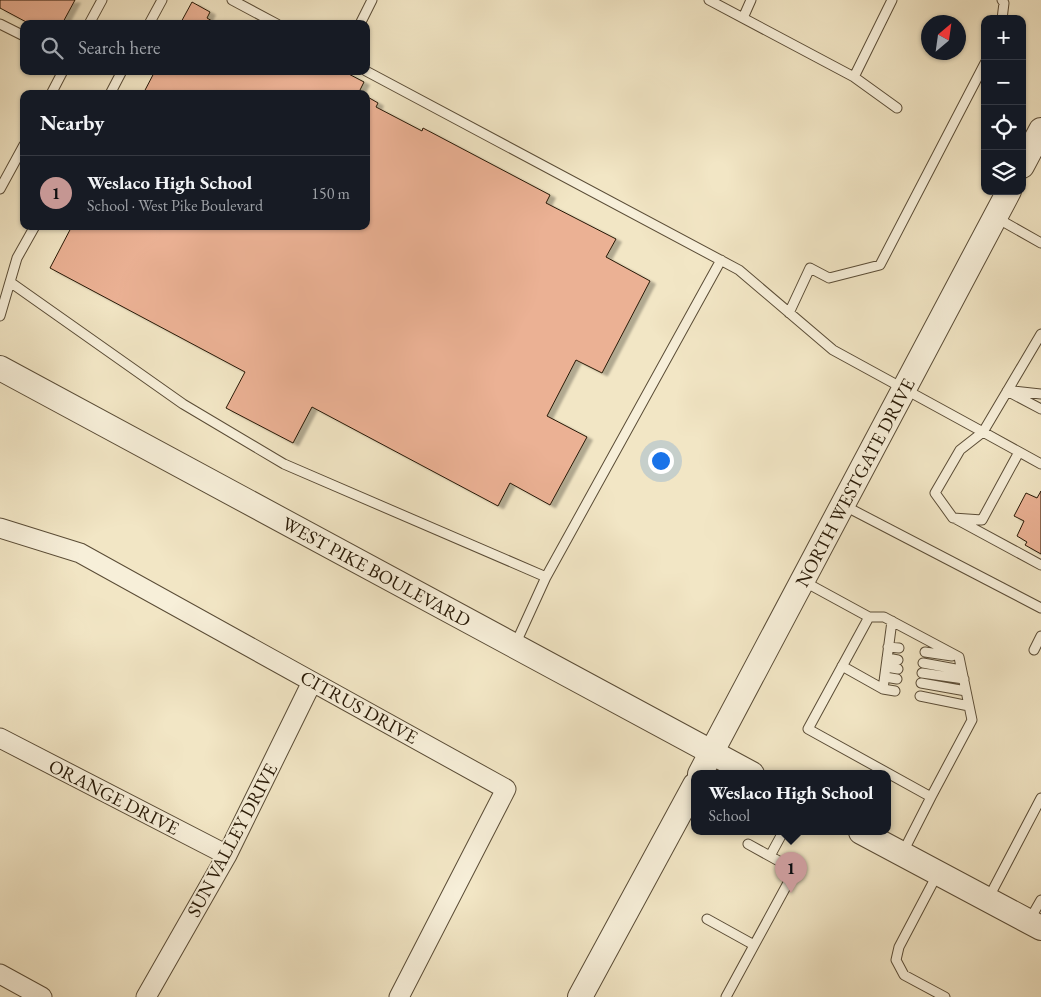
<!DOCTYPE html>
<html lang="en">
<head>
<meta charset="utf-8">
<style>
  body { margin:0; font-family:"EB Garamond",serif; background:#20242c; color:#f1f3f6 }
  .controls { position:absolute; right:15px; top:15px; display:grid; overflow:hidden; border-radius:10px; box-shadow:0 1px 4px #0004 }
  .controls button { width:45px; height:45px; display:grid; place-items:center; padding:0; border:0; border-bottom:1px solid #363941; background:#171b24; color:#f1f3f6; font:25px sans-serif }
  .compass { position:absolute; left:921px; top:15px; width:45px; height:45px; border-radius:50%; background:#171b24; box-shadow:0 1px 4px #0004; rotate:29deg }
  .you { position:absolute; left:660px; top:460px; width:18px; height:18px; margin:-12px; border:4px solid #fff; border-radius:50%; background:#1a73e8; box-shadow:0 0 0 8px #1a73e833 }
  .badge { display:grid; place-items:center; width:32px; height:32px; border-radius:50%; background:#c59692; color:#111; font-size:16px; font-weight:700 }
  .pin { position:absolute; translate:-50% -41px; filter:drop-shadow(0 1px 2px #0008) }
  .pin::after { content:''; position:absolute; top:26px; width:18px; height:15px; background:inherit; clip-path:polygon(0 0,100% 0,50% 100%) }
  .popup { position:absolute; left:691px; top:770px; width:200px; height:65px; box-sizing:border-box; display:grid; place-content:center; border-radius:10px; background:#171b24; filter:drop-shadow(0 1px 4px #0005); font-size:16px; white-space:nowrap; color:#9ea1a6 }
  .popup b { font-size:19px; color:#f1f3f6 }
  .popup::after { content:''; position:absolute; left:50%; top:100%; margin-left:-10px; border:10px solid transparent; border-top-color:#171b24 }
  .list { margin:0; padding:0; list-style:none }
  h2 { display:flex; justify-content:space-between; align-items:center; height:65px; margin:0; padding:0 20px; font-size:21px }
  h2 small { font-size:16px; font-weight:400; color:#9ea1a6 }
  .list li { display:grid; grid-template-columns:32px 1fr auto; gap:15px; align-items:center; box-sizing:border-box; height:75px; padding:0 20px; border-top:1px solid #363941 }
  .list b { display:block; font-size:19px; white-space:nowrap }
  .list p { margin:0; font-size:16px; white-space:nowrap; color:#9ea1a6 }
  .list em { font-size:16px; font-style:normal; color:#9ea1a6 }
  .icon { flex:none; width:28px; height:28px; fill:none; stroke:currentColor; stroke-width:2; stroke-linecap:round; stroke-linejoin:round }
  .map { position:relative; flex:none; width:1041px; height:997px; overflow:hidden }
  .search { position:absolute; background:#171b24; box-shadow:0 1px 4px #0004; left:20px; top:20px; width:350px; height:55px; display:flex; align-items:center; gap:12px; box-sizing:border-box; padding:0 18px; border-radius:10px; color:#9ea1a6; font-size:19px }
  .panel { position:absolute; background:#171b24; box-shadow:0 1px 4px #0004; left:20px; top:90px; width:350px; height:140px; border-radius:10px }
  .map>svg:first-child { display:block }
  .building { fill:#ebb194; stroke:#281906; filter:url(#shadow) }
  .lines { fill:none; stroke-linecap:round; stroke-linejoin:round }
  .service-casing { stroke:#5a4c36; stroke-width:11 }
  .minor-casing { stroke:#5a4c36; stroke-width:21 }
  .tertiary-casing { stroke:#5a4c36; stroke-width:26 }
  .service { stroke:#f7efd9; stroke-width:9 }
  .minor { stroke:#f7efd9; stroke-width:19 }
  .tertiary { stroke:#f7efd9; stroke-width:24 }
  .labels { text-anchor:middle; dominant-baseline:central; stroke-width:4; stroke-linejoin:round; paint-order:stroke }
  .street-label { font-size:19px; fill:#281906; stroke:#f7efd9 }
</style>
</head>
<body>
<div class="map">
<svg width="1041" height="997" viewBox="0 0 1041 997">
  <defs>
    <filter id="shadow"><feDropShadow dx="5.5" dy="3" stdDeviation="1" flood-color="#0004"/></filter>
  </defs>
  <rect width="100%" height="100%" fill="#f2e6c5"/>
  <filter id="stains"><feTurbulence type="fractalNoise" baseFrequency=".004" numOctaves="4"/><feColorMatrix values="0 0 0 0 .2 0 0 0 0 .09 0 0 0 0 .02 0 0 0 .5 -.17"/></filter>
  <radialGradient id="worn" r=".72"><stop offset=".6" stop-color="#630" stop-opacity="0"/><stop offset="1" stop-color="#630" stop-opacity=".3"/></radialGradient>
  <!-- building -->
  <path class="building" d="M0,0H75L62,24H30L0,8Z
    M192,2L210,12L207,18L217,24H180Z
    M155,71H343L364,82L359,92L362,94H143Z
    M366,96L378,103L376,107L422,131L423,128L550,195L546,203L616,239L606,257L650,281L602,373L576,360L547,416L587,437L550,505L510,483L498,506L312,407L293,443L226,408L245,372L50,268L72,226H366Z
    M1041,491V554L1025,545L1027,542L1017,536L1024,521L1014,516L1026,493L1037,498Z"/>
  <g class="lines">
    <!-- service casing -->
    <g class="service-casing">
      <path id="service" d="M232,0L277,24
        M709,0L854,77
        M892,0L854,77L897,108
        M743,18L751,0
        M1002,19L1004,3L1002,0
        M0,24L24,36
        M89,24L102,0
        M149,24L162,0
        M360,24L372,0
        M366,71L739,270L833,350L983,432L1041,334
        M51,94L63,71
        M110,94L122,71
        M0,189L24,145
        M995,217L1041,243
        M10,282L183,404L284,464L546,577L721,260
        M789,313L810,268L829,278L880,265L985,63
        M0,316L17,258L35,226
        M1007,391L1041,409
        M1013,391L1041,394
        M1019,452L982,520L953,518L935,493L960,450L983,432L1041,464
        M843,505L1041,608
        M956,519L1041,565
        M803,581L869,617L808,729L931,797L972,720L959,657L884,617H869
        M515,645L546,577
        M888,647L899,648
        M1034,650L1041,636
        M925,652L952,656
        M887,658L898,660
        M923,663L961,670
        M842,666L883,689L892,621
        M886,667L898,669
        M922,673L964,679
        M885,677L897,679
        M921,683L966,691
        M883,689L895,691
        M920,696L969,706
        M903,852L931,797
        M770,856L783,832
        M938,873L899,947L896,960L904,975L945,997
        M988,899L1041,798
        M707,919L754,945
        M1029,921L1041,900
        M726,997L795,870L748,844"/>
    </g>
    <!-- minor casing -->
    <g class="minor-casing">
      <path id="minor" d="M0,528L80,553L506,789L399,997
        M0,738L227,855
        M0,974L42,997
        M146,997L227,855L312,682"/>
    </g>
    <!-- tertiary casing -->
    <g class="tertiary-casing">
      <g id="tertiary">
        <path d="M1022,166L1041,130"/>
        <path id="s1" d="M0,368L752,774"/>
        <path id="s2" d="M700,774L1009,191"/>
        <path d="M861,832L1041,928"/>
        <path d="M580,997L695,785"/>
      </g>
    </g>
    <!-- service -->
    <use href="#service" class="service"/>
    <!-- minor -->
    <use href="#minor" class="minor"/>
    <!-- tertiary -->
    <use href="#tertiary" class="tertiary"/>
  </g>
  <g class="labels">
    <!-- street labels -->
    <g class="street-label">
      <text stroke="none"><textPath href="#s2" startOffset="330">NORTH WESTGATE DRIVE</textPath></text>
      <text stroke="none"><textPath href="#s1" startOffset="428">WEST PIKE BOULEVARD</textPath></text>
      <text transform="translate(359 707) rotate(29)">CITRUS DRIVE</text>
      <text transform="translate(114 797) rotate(27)">ORANGE DRIVE</text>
      <text transform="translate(232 840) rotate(-62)">SUN VALLEY DRIVE</text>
    </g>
  </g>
  <rect width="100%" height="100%" filter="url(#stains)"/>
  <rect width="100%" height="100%" fill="url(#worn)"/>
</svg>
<div class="controls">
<button>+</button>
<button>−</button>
<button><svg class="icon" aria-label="locate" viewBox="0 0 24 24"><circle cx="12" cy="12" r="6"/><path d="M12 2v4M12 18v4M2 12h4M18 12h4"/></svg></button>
<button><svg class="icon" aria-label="layers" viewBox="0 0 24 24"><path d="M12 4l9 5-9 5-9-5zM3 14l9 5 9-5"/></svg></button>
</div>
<svg class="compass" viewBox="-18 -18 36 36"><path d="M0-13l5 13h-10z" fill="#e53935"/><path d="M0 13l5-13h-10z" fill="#9ea1a6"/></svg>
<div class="you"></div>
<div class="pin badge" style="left:791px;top:893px">1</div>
<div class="popup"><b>Weslaco High School</b>School</div>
<div class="search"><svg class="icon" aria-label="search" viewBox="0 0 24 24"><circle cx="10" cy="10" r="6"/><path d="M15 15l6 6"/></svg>Search here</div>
<section class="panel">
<h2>Nearby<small></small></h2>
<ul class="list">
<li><span class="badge">1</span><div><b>Weslaco High School</b><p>School · West Pike Boulevard</p></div><em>150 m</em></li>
</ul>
</section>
</div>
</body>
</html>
